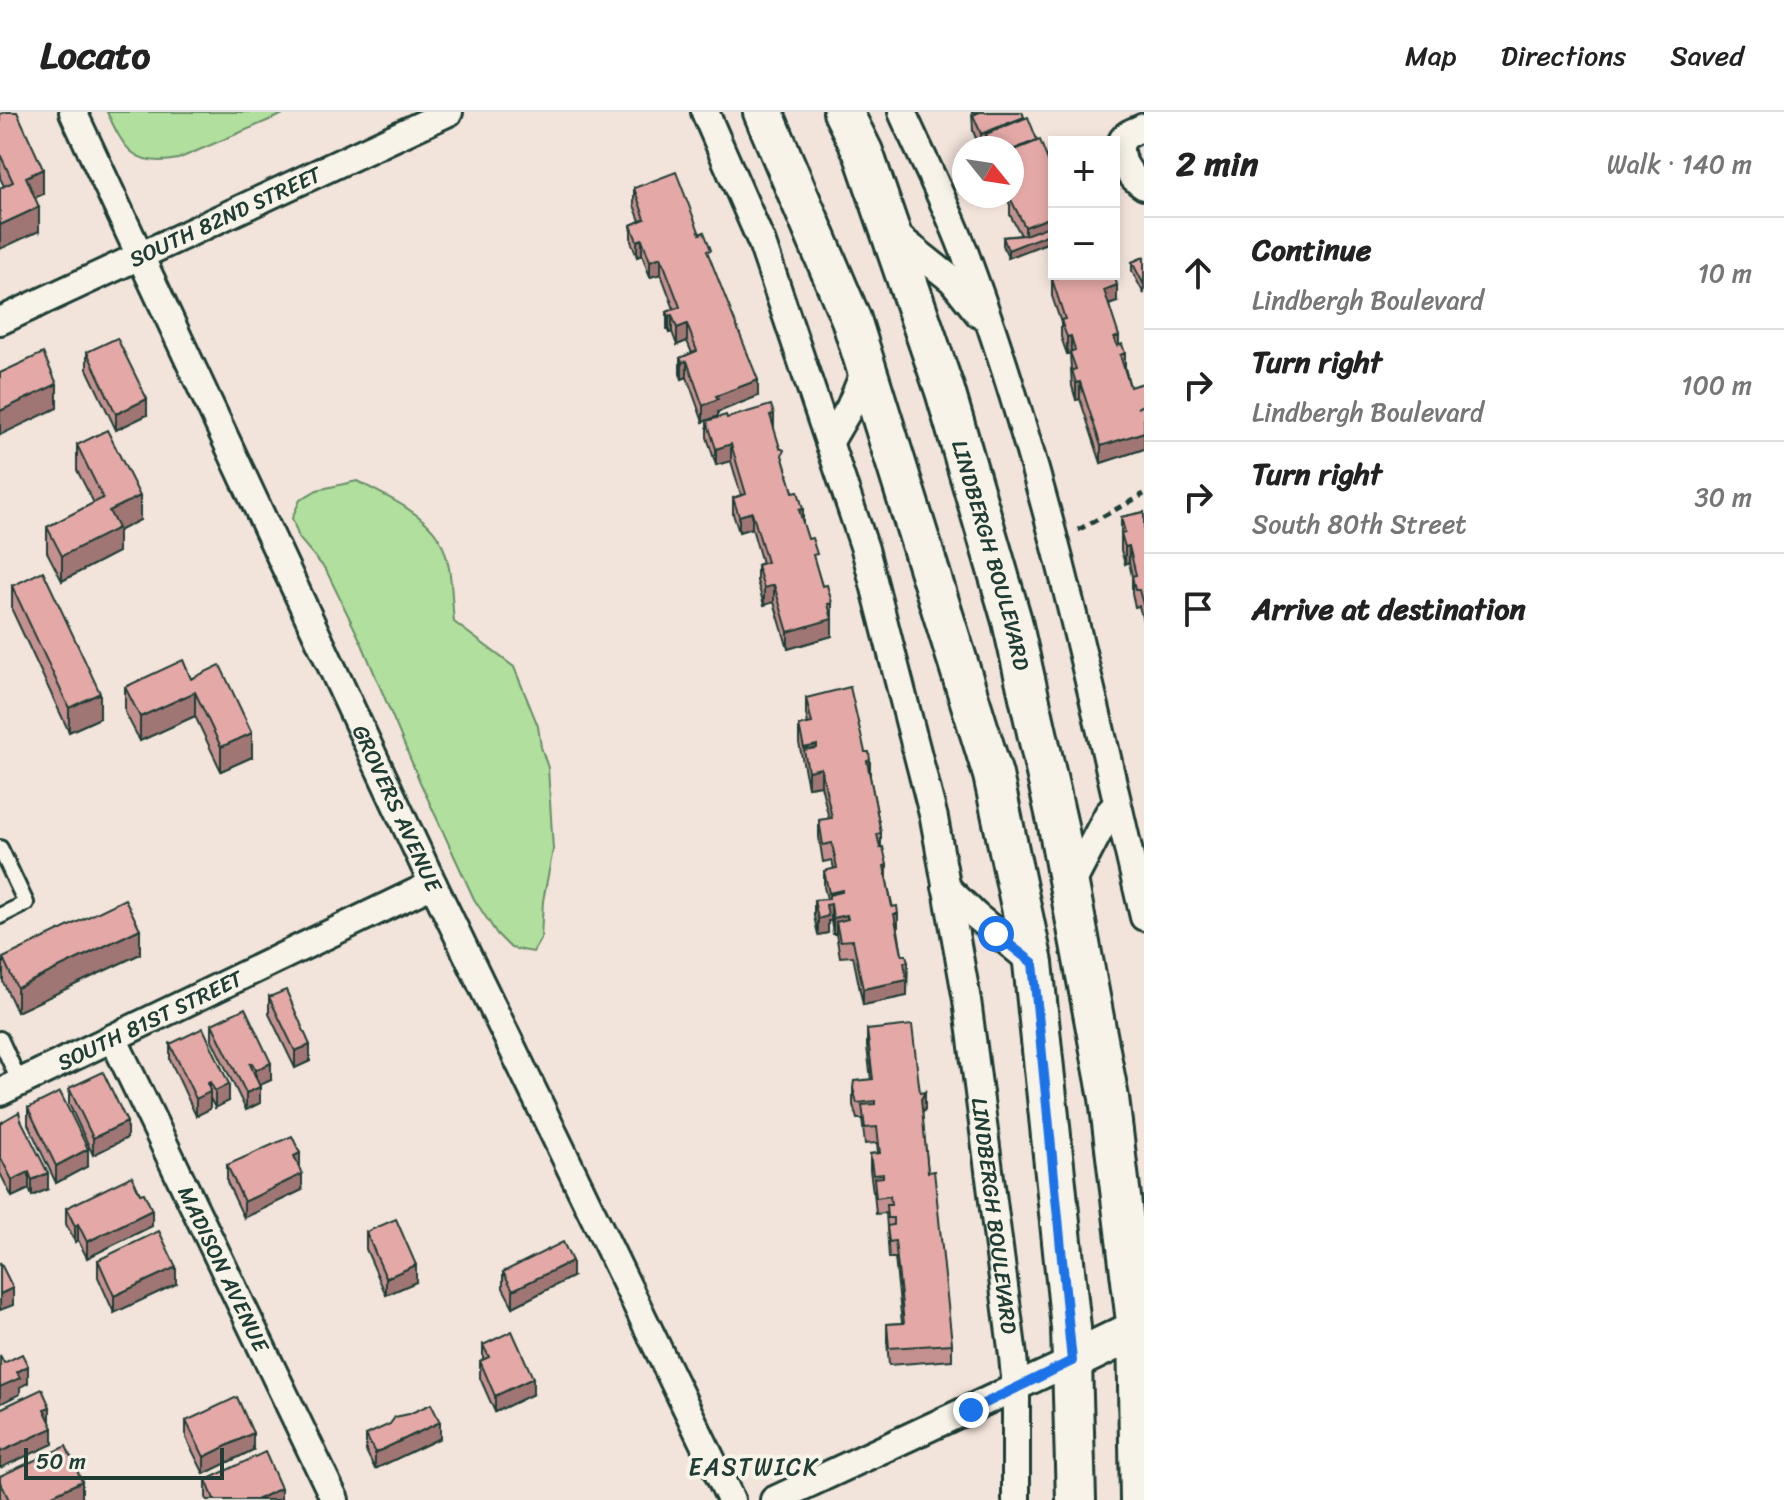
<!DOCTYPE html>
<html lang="en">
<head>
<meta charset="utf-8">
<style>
  body { margin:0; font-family:Sriracha,sans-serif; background:#f2f2f2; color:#222 }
  .controls { position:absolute; right:24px; top:24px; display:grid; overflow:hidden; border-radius:0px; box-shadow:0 4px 12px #0003 }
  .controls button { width:72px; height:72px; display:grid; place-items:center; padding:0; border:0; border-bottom:2px solid #e0e0e0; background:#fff; color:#222; font:40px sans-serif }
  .compass { position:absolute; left:952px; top:24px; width:72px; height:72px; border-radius:50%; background:#fff; box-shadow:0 4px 12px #0003; rotate:120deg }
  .scale { position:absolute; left:24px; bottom:20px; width:200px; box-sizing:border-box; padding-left:8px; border:4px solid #1f3d34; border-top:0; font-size:22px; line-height:28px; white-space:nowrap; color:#1f3d34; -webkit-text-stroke:6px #f7f3e8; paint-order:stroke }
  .stop { position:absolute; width:24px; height:24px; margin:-18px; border:6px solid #1a73e8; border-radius:50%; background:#fff }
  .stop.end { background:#1a73e8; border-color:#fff; box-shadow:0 2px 8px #0008 }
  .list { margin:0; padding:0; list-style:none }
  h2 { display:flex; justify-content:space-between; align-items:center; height:104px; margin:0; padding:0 32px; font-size:34px }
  h2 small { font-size:26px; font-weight:400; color:#767676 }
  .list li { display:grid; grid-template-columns:52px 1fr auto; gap:24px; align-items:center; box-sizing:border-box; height:112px; padding:0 32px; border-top:2px solid #e0e0e0 }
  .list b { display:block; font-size:30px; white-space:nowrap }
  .list p { margin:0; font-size:26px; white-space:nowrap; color:#767676 }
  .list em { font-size:26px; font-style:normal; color:#767676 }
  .icon { flex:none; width:44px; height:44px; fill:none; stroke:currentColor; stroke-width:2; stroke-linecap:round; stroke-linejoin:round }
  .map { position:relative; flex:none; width:1144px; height:1388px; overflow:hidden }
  header { display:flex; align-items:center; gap:48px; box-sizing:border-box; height:112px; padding:0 40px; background:#fff; border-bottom:2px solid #e0e0e0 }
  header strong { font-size:38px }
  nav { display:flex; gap:44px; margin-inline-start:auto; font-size:28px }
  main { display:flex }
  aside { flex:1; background:#fff }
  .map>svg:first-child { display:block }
  .green { fill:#b1df9d; stroke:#688e68; stroke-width:2 }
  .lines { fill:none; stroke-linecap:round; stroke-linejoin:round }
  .lane-casing { stroke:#1f3d34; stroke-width:20 }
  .street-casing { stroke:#1f3d34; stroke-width:32 }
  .secondary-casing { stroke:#1f3d34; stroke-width:44 }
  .path { stroke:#1f3d34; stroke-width:5; stroke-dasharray:8 6; stroke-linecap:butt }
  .lane { stroke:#f7f3e8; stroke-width:14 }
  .street { stroke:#f7f3e8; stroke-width:26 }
  .secondary { stroke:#f7f3e8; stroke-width:38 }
  .wall { fill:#c49190; stroke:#1f3d34; stroke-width:2 }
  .shaded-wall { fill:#a07675; stroke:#1f3d34; stroke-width:2 }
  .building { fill:#e4a9a7; stroke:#1f3d34; stroke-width:2 }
  .route { stroke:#1a73e8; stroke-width:10 }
  .labels { text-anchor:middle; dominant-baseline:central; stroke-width:8; stroke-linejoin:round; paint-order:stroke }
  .street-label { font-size:22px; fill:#1f3d34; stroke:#f7f3e8 }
  .neighbourhood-label { font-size:24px; letter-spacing:2px; fill:#1f3d34; stroke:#f7f3e8 }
</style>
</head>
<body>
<header>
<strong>Locato</strong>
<nav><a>Map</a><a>Directions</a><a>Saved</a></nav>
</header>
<main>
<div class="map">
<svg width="1144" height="1388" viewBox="0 0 1144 1388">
  <rect width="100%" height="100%" fill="#f3e4db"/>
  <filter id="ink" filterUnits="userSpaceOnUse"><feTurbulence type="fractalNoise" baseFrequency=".0125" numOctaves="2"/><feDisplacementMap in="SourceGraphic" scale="16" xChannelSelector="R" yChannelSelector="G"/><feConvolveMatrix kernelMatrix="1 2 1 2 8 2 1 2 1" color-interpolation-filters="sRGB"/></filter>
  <g filter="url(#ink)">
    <!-- green -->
    <path class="green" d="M107,0H288L178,47C133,56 124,36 107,0Z
      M357,369C382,382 424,401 438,425C453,449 451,483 454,510L514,555L538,614L541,635L548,656L553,738L543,789L541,826L533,840L511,836L497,822L474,787L420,670L362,532L326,458L299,426L292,406L300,388L317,378Z"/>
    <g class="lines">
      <!-- lane casing -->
      <g class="lane-casing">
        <path id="lane" d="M0,736L26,791L0,804
          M0,927L20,971"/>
      </g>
      <!-- street casing -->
      <g class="street-casing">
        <g id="street">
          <path id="s1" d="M73,0L433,772L731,1388"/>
          <path id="s2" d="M705,0L762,131L865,437L934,706L967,888L1013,1244L1016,1277V1388"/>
          <path d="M902,0C924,50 950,99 968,150C1047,362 1092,585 1144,805"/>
          <path d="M1144,15C1136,19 1126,21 1122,29C1114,44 1132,67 1144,74"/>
          <path d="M892,120L952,168L979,202"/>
          <path id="s3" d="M0,209L449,0"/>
          <path d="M829,331L850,295L866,256"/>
          <path d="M946,775L976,804L1033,851"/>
          <path d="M1070,775L1108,702L1117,692"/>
          <path id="s4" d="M113,926L335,1388"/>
          <path id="s5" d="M0,980L433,772"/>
          <path d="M774,1388L1072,1249"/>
        </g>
      </g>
      <!-- secondary casing -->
      <g class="secondary-casing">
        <g id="secondary">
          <path d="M763,0L851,207L993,663L1033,851L1071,1216L1076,1388"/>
          <path id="s6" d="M843,0L863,40L945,279L1012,509L1058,714L1109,986L1137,1218L1140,1388"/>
          <path d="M1072,1249L1144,1214"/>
        </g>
      </g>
      <!-- path -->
      <path class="path" d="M1078,418L1144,382"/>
      <!-- lane -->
      <use href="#lane" class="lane"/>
      <!-- street -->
      <use href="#street" class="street"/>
      <!-- secondary -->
      <use href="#secondary" class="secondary"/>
    </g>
    <!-- wall -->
    <path class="wall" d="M972,0H1022L1024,7L1052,59L1054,58V128L1008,146L1003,133V125L1021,123L1010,103V93L1006,84H1012V36H980L973,19Z
      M0,2L43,82L35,85L39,119L4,74L0,66Z
      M634,76L711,150L758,284L718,300V304L703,310L687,265L682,267L680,262V246L692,241L687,229L677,233L672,220L669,221L667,217V200L674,197L661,162L650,165L642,143L637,145L631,129V113L640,109L634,93Z
      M1144,145V182L1132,159V150Z
      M1052,167L1117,190L1109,193L1130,275L1144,274V337L1101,351L1080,287L1076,288L1072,274L1070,241L1067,242L1061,225V211L1052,184Z
      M87,240L147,303L116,318L87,257Z
      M727,306L774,318L822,474L832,491V524L788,537L774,490L764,493L757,469V453L762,451L752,416L739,420L733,402V386L741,383L731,349L716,353L707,325V309Z
      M77,333L140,408L118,419V440L62,469L47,440V415L94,391L77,358Z
      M1144,400V513L1139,494L1135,495L1132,481V464L1129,450L1125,452L1121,438V405Z
      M12,474L100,606L69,620L12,498Z
      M191,567L252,645L221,659L195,604L140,629L125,600V575Z
      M806,586L870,665L881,721V736L887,770L898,818L902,843L908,850L907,884L863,893L853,844L840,845L836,822H833L831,809H828V821L818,823L814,804V788L827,787L824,775V759L834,757L832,748L823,750L819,725V708L829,707L821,673L808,675L799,631V614L808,612L806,602Z
      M140,842L17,900L3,870V846Z
      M269,885L310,949L295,956L269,902Z
      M212,912L271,968L259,973L260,991L246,998L212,928Z
      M867,918L920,981L925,997L922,1001L928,1060L952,1232V1248L889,1253L887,1229V1212L902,1211L895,1146H889L886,1101L876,1102L874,1080H873L870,1058V1042L878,1041L877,1031L865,1032L862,1007H857L853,993V976L871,968L867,935Z
      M170,932L229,989L215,996L210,986V997L196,1004L170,948Z
      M69,976L127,1026L93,1043L69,992Z
      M28,996L88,1054L56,1071L28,1012Z
      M21,1008L48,1077L32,1084L29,1077L12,1085L0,1061V1011Z
      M227,1053L302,1078L244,1106L227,1070Z
      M140,1082L152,1114L87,1146L78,1128L75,1130L66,1112V1096Z
      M366,1120L416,1170L386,1183L366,1137Z
      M98,1148L176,1172L114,1201L98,1165Z
      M503,1160L572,1165L513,1195L503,1176Z
      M483,1233L533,1282L495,1300L480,1266V1249L483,1248Z
      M186,1309L253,1338L204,1362L186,1326Z
      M366,1323L440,1326L375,1357L366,1339Z
      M0,1364L82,1386L78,1388H1L0,1385Z
      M206,1368L281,1388H207L206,1385Z"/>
    <!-- shaded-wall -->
    <path class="shaded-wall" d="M1024,5V22H986V36H981V22Z
      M43,57V82L26,90V65Z
      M39,95V119L0,137V113Z
      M1054,104V128L1008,146V138L1025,131V115Z
      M642,127V143L637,145V129Z
      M661,145V162L650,165V149Z
      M1117,173V190L1104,194V178Z
      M672,203V220L669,221V204Z
      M687,212V229L677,233V216Z
      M1071,224V241L1067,242V225Z
      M1119,224V240L1114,226Z
      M1125,241V257L1120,259V243Z
      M687,249V265L682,267V250Z
      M758,268V284L718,300V304L703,310V294L716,284Z
      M1080,270V287L1076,288V271Z
      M57,272V296L0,323V299Z
      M147,287V303L116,318V302Z
      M774,302V318L770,303Z
      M1144,320V337L1101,351V334Z
      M731,332V349L716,353V337Z
      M140,384V408L118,419V440L62,469V444L109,399Z
      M803,397V414L799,398Z
      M752,400V416L739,420V404Z
      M1129,434V450L1125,452V435Z
      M774,473V490L764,493V476Z
      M832,491V524L788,537V520L828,492Z
      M195,580V604L140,629V605Z
      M100,581V606L69,620V596Z
      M252,621V645L221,659V635Z
      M870,648V665L867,649Z
      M821,656V673L808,675V659Z
      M887,753V770L884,754Z
      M842,778V794L831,792V809H828V821L818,823V807L826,793L829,792V781Z
      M894,802H898V818L894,819Z
      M847,803V820L836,810V822H833V806Z
      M140,817V842L17,900V876Z
      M907,868V884L863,893V877Z
      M310,933V949L295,956V939Z
      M271,951V968L256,975V958Z
      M210,970V997L196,1004V987L208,971Z
      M229,972V989L215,996V979Z
      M260,975V991L246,998V981Z
      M925,980V997L921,1004V987Z
      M127,1010V1026L93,1043V1026Z
      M88,1037V1054L56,1071V1054Z
      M300,1041V1057L294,1044Z
      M29,1060V1077L12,1085V1068Z
      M48,1061V1077L32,1084V1068Z
      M302,1062V1078L244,1106V1090Z
      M152,1098V1114L87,1146V1130Z
      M78,1112V1128L75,1130V1114Z
      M572,1149V1165L513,1195V1178Z
      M416,1153V1170L386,1183V1166Z
      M176,1155V1172L114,1201V1184Z
      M13,1176V1193L0,1198V1182Z
      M28,1254V1271L20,1275V1282L0,1292V1275L17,1260Z
      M533,1266V1282L495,1300V1284Z
      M50,1295V1311L44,1297Z
      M440,1310V1326L375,1357V1341Z
      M53,1316V1332L0,1356V1340Z
      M253,1321V1338L204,1362V1345Z
      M82,1369V1386L78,1388H42Z
      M281,1376V1388H256Z"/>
    <!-- building -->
    <path class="building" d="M6,0H17L43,57L26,65L39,95L0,113V76L13,70L0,42V2Z
      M980,0H1022L1024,5L981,22L973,3Z
      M1028,5L1037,28L1012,38V36H991L986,22Z
      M1040,28L1052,59L1054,58V104L1025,115L1010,86L1013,85L1012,39Z
      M676,60L700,122L704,120L711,138L707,139L758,268L716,284L718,287L703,294L687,249L682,250L680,246L697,239L687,212L677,216L672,203L669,204L667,200L680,195L661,145L650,149L642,127L637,129L631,113L645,107L634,76Z
      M1049,114L1054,116V120L1008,138L1003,125L1025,123Z
      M1144,145V173L1132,150Z
      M1070,162H1114L1117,173L1104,178L1119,224L1114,226L1117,234L1122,232L1125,241L1120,243L1130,275L1143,271L1144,274V292L1137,296L1144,293V320L1101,334L1080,270L1076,271L1072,258L1076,257L1070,240L1075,238L1071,224L1067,225L1064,217L1061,208L1065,207L1052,167Z
      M117,226L147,287L116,302L87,240Z
      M43,241L57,272L0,299V261Z
      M771,293L774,302L770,303L780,336L784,338L782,343L793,380L798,379L803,397L799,398L808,427L812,426L817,442L813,443L822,474L827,473L832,491L828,492L832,507L788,520L774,473L764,476L757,453L767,450L752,400L739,404L733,386L746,382L731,332L716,337L707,309L726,303L727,306Z
      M107,318L140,384L109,399L118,416L62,444L47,415L103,386L77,333Z
      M1144,400V496L1139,478H1135L1132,464L1136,463L1129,434L1125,435L1121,421L1125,420L1121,405Z
      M43,459L100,581L69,596L12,474Z
      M183,548L191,567L220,553L252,621L221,635L195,580L140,605L125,575Z
      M850,575L865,640H869L870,648L867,649L881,721L877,722L880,736L883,735L887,753L884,754L892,795L897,794L898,802H894L902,843H906L908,850H904L907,868L863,877L853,828L840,829L836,810L848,807L847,803L833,806L831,792L826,793L828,804L818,807L814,788L829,787V783L842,780V778L829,781L824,759L837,756L832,731L823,733L819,708L832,706L821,656L808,659L804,638L817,636V633L804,636L799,614L812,611L806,586Z
      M125,787L140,817L17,876L3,846Z
      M286,878L310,933L295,939L269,885Z
      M245,896L271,951L256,958L252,951L250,952L260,975L246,981L212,912Z
      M912,913L920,981L925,980L921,987L928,1060L934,1059L952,1232L889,1236L887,1212L904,1211L895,1129L889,1130L887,1114L893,1113V1106H887L886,1093H891L890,1084L876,1086L874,1066L883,1065V1062L873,1063L870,1042L880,1041L877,1015L865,1016L862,993L875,992V989L857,991L853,976L854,969L873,967L867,918Z
      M203,916L229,972L215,979L210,970L208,971L210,980L196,987L170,932Z
      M103,960L127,1010L93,1026L69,976Z
      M60,980L88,1037L56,1054L28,996Z
      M19,1000L21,1008L48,1061L32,1068L29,1060L12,1068L0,1044V1011Z
      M292,1024L300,1041L294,1044L302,1062L244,1090L227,1053Z
      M132,1064L140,1082L144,1081L152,1098L87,1130L78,1112L75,1114L66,1096Z
      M396,1107L416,1153L386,1166L366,1120Z
      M159,1119L176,1155L114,1184L98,1148Z
      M563,1130L572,1149L513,1178L503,1160Z
      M0,1150L13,1176L0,1182Z
      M512,1219L533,1266L495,1284L480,1249L489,1245L483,1233Z
      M22,1242L28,1254L17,1260L20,1266L0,1275V1243L4,1251Z
      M42,1277L50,1295L44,1297L53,1316L0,1340V1297Z
      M237,1285L253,1321L204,1345L186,1309Z
      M431,1292L440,1310L375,1341L366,1323L390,1312L395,1305L409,1302Z
      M66,1334L82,1369L42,1388H9L0,1369V1364Z
      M265,1340L281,1376L256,1388H212L214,1387L206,1368Z"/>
  </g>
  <g class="lines" filter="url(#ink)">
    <!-- route -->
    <path class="route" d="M971,1298L1072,1249L1033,851L996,822"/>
  </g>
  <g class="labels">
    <!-- street labels -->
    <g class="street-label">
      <text stroke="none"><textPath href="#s3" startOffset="248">SOUTH 82ND STREET</textPath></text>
      <text stroke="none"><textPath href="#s6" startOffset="468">LINDBERGH BOULEVARD</textPath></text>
      <text stroke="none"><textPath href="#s1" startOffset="768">GROVERS AVENUE</textPath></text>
      <text stroke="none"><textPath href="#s5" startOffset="166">SOUTH 81ST STREET</textPath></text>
      <text stroke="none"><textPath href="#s2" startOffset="1146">LINDBERGH BOULEVARD</textPath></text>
      <text stroke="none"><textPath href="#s4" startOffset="256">MADISON AVENUE</textPath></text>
    </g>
    <!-- neighbourhood labels -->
    <g class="neighbourhood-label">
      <text x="754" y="1355">EASTWICK</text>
    </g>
  </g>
</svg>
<div class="controls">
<button>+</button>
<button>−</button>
</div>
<svg class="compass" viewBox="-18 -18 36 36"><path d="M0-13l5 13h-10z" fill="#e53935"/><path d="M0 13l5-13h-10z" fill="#767676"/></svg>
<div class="scale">50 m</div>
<div class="stop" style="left:996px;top:822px"></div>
<div class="stop end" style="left:971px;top:1298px"></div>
</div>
<aside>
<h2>2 min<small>Walk · 140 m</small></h2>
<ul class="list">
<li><svg class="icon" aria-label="ahead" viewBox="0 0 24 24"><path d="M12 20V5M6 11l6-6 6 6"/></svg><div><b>Continue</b><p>Lindbergh Boulevard</p></div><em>10 m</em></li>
<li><svg class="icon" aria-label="right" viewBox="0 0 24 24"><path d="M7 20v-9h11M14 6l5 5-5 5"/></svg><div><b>Turn right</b><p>Lindbergh Boulevard</p></div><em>100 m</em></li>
<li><svg class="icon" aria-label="right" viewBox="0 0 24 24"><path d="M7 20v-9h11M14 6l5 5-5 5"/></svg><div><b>Turn right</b><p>South 80th Street</p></div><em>30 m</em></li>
<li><svg class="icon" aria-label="arrive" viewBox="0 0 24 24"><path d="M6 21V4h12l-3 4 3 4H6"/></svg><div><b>Arrive at destination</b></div></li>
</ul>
</aside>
</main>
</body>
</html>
